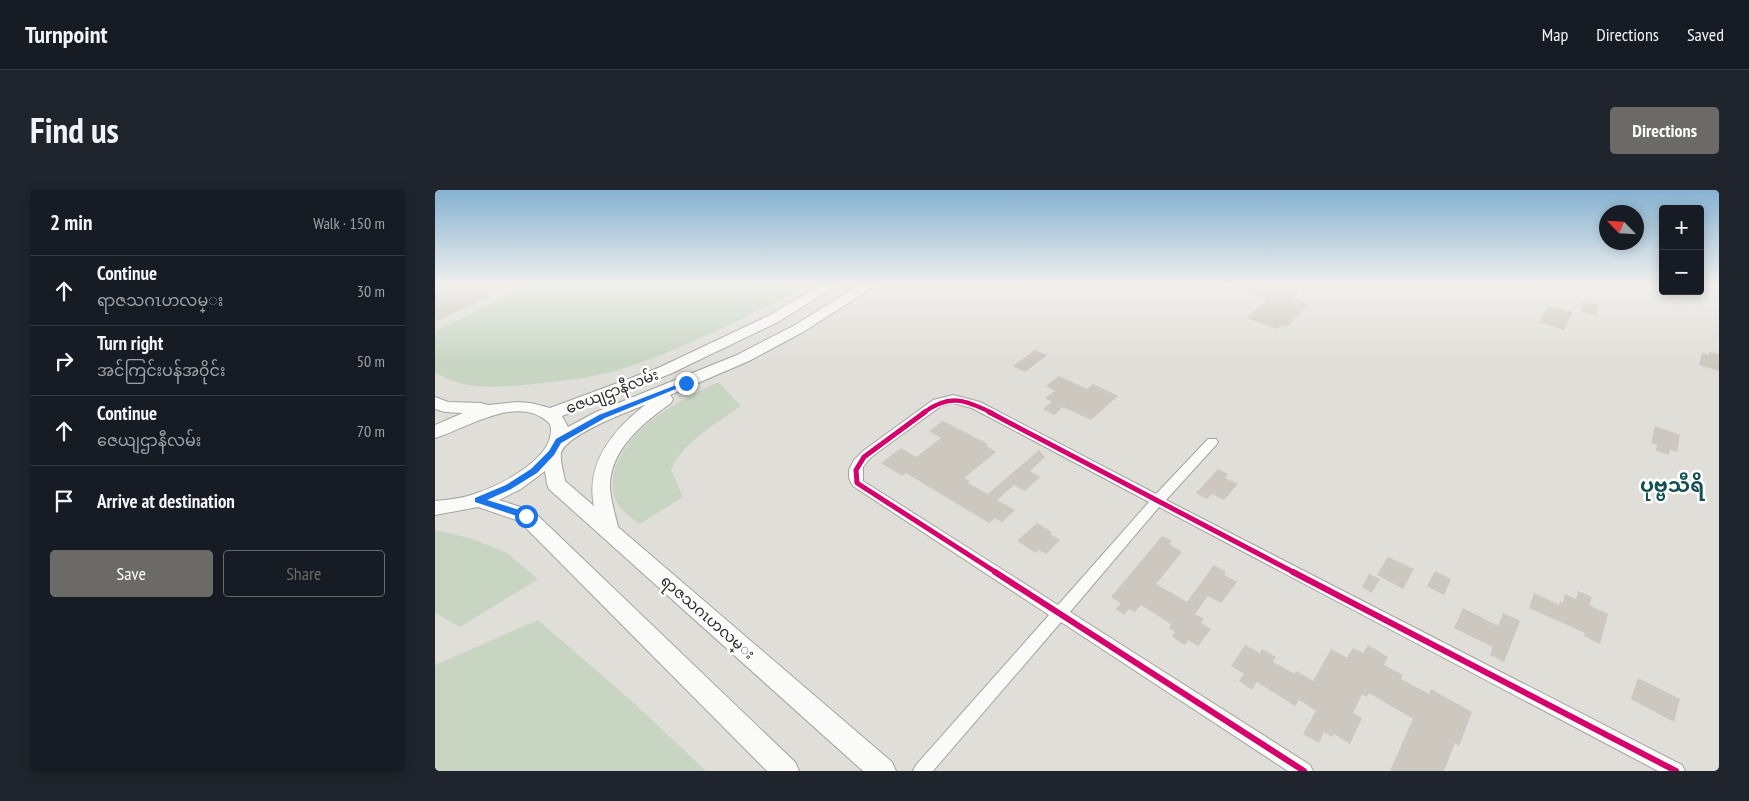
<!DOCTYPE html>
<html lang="en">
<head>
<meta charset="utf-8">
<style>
  body { margin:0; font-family:"PT Sans Narrow","Noto Sans Myanmar",sans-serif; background:#20242c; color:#f1f3f6 }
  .controls { position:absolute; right:15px; top:15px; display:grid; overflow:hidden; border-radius:5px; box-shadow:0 2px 12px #0003 }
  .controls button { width:45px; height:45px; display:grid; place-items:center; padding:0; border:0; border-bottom:1px solid #363941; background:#171b24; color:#f1f3f6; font:25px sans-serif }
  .compass { position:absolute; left:1164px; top:15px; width:45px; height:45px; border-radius:50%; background:#171b24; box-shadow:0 2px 12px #0003; rotate:295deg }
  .stop { position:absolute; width:15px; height:15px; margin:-11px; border:4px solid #1a73e8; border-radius:50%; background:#fff }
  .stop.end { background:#1a73e8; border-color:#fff; box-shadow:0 1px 5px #0008 }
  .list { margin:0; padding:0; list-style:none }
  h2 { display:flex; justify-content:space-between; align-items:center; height:65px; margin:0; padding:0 20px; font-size:21px }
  h2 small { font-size:16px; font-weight:400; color:#9ea1a6 }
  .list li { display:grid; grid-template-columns:32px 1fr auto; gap:15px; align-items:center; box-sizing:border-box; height:70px; padding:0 20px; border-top:1px solid #363941 }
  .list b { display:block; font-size:19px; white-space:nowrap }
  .list p { margin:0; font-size:16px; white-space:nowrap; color:#9ea1a6 }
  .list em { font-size:16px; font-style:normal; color:#9ea1a6 }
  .actions { display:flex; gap:10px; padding:15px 20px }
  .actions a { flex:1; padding:11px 0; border:1px solid #6c6a66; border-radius:5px; text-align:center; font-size:18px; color:#6c6a66 }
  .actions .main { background:#6c6a66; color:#fff }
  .icon { flex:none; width:28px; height:28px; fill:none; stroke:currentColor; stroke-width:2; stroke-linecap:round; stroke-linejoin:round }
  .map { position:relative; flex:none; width:1284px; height:581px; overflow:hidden; border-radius:5px }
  header { display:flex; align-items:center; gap:30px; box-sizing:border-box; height:70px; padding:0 25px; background:#171b24; border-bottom:1px solid #363941 }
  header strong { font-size:24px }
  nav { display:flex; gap:28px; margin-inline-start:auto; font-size:18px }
  .intro { display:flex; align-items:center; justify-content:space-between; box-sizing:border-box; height:120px; padding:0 30px }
  h1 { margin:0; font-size:35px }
  .button { padding:12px 22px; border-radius:5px; background:#6c6a66; color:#fff; font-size:18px; font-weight:700 }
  main { display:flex; gap:30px; padding:0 30px }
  aside { flex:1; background:#171b24; border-radius:5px; box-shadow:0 2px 12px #0003 }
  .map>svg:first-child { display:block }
  .green { fill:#c7d5c2 }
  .building { fill:#ccc7bf }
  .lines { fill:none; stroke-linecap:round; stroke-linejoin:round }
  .minor-casing { stroke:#a5a39f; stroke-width:2 }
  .primary-casing { stroke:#a5a39f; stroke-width:2 }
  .minor { fill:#fafaf9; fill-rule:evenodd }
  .primary { fill:#fafaf9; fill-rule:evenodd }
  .cycleway-far2-casing { stroke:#fff; stroke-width:7 }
  .cycleway-far1-casing { stroke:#fff; stroke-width:8 }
  .cycleway-casing { stroke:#fff; stroke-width:9 }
  .cycleway-far2 { stroke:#d6006c; stroke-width:4.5 }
  .cycleway-far1 { stroke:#d6006c; stroke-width:5 }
  .cycleway { stroke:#d6006c; stroke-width:6 }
  .route { fill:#1a73e8 }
  .labels { text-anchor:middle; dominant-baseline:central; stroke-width:5; stroke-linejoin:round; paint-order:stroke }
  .street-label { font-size:15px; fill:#2d2b28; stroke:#fff }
  .district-label { font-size:20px; font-weight:bold; fill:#135054; stroke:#fff }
</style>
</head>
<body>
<header>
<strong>Turnpoint</strong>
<nav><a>Map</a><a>Directions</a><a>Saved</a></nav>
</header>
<div class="intro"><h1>Find us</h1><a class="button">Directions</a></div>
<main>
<aside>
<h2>2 min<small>Walk · 150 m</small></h2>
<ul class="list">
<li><svg class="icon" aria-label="ahead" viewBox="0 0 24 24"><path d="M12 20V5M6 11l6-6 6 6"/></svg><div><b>Continue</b><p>ရာဇသဂၤဟလမ္း</p></div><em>30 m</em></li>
<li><svg class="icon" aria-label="right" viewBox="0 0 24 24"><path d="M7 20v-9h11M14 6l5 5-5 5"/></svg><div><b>Turn right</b><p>အင်ကြင်းပန်အ၀ိုင်း</p></div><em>50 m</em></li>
<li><svg class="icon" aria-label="ahead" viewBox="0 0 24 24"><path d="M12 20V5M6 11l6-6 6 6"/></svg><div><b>Continue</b><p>ဇေယျဌာနီလမ်း</p></div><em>70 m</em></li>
<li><svg class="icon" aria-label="arrive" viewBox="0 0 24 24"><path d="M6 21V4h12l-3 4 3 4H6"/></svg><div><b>Arrive at destination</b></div></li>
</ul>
<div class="actions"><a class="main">Save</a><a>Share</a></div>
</aside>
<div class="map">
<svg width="1284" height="581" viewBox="0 0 1284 581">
  <rect width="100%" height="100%" fill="#e0ded8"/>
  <!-- green -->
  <path class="green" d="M95,94H334L357,104C299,132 241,163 179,181C154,188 126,191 100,194C75,196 46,200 21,192C14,190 7,186 0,183V141Z
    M283,192L306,216C281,234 249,251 236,280L248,307L205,334C198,329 189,323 184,316C177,306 176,291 180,279C195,234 243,212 283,192Z
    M0,340L35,348L72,363L103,389L25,437L0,423Z
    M103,430L199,513L271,581H0V475Z"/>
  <!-- building -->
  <path class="building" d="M0,94H39L51,99L44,102L55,106L0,132Z
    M794,94H855L852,97L863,101L856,108L874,114L852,137L846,135L842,139L812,128L832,109L794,96Z
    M1147,111L1164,115L1162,126L1145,122Z
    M1117,116L1138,122L1129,140L1104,132L1112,117L1116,118Z
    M600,160L612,165L590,182L578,176Z
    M1274,162L1284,164V181L1264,175L1267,163L1274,165Z
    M624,186L652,199L658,194L683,206L656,230L628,217L619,225L608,219L617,212L610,208L620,201L611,196Z
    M508,231L553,254L551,256L561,262L529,288L535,291L533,293L553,304L604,260L610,267L595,281L605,287L590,301L579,295L562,310L580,320L567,332L560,328L554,333L471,283L467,286L446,273L466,258L481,267L506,248L494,241Z
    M1220,236L1245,245L1242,262L1235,260L1234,265L1221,261L1222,255L1216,253Z
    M783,279L793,284L790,288L803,294L789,310L777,304L772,309L761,303Z
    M602,333L617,342L615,344L625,350L611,364L604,360L601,363L582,351Z
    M727,346L737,351L734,354L747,362L721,394L752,412L779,375L791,382L789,385L802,392L786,413L773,406L760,424L769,429L766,433L776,439L763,456L753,450L750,455L737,447L740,442L734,438L736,434L706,415L700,422L694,419L689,425L681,419L686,413L676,407Z
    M953,367L979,379L968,399L942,385Z
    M1000,381L1016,389L1009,405L992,396Z
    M934,384L945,389L937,403L927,397Z
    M1143,401L1157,407L1154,415L1173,424L1165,454L1149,446L1150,443L1094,418L1099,403L1124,415L1125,411L1128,413L1130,404L1141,409Z
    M1028,418L1063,436L1068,423L1085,431L1069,472L1055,465L1058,457L1019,438Z
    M810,455L825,463L827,459L841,467L838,472L860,484L861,481L878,491L896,459L912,468L918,458L928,463L933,455L953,467L949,475L968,485L966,489L994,504L996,499L1037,522L1024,556L1020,553L1009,581H955L978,529L934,503L932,507L927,504L918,523L927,528L915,554L899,544L897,547L889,542L884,553L868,544L881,521L864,510L860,516L822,492L817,500L804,491L809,484L796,476Z
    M1203,488L1245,509L1239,532L1196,509Z"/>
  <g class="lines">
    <!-- minor casing -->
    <g class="minor-casing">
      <path id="minor" d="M518,205L545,212L721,304L773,249H781L783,252L781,255L731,310L1247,575L1250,581H1223L724,317L635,422L875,575L878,581H853L626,432L498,581H478L481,575L614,425L418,296L414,288V280L419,270L428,261L498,210ZM518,213L537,218L714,312L623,415L428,291V277L436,267L506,216Z"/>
    </g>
    <!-- primary casing -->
    <g class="primary-casing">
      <path id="primary" d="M387,94H404L343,132L235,184L127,226L133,237L161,222L302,165L358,136L426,94H443L368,142L314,171L235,205L238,209L236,213C208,233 174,260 175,298C176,311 180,324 183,337L457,572L461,581H428L114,299L112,294L110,281L86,299L64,310L98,321L360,572L364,581H332L84,331L43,317L0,325V311C14,310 29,308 42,303C66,295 124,266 115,234C84,202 31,239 0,248V235L28,223L10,222L0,219V207L13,212L46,213L53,215L82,212L96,213L115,218L223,178L333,126ZM210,215C178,240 150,273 159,316L130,291C129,283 125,272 126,264C128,246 194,221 210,215Z"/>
    </g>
    <!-- minor -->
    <use href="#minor" class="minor"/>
    <!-- primary -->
    <use href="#primary" class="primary"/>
    <!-- cycleway-far2 casing -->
    <g class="cycleway-far2-casing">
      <path id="cycleway-far2" d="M488,223C514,204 529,209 557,223"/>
    </g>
    <!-- cycleway-far1 casing -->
    <g class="cycleway-far1-casing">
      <path id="cycleway-far1" d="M490,222L429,267L421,280L422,293L562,383
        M554,222L860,383"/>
    </g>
    <!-- cycleway casing -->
    <g class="cycleway-casing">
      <path id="cycleway" d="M560,382L869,581
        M858,382L1241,581"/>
    </g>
    <!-- cycleway-far2 -->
    <use href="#cycleway-far2" class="cycleway-far2"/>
    <!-- cycleway-far1 -->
    <use href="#cycleway-far1" class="cycleway-far1"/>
    <!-- cycleway -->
    <use href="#cycleway" class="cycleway"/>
  </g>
  <!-- sky -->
  <linearGradient id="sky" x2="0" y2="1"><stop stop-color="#85b2d2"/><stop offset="0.54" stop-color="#f1f0ed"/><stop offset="1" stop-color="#f1f0ed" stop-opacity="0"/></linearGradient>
  <rect width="1284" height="175" fill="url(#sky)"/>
  <!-- route -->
  <path class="route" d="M249,192L255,193L170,228L126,253L119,265L102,283L76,299L52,310L94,323V328L91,329L40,312V308L71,295L96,279L114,261L121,249L164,225Z"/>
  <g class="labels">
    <!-- street labels -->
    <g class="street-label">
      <text transform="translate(177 201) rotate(-21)">ဇေယျဌာနီလမ်း</text>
      <text transform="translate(273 427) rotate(41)">ရာဇသဂၤဟလမ္း</text>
    </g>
    <!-- district labels -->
    <g class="district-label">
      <text x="1237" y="295">ပုဗ္ဗသီရိ</text>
    </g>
  </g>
</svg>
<div class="controls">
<button>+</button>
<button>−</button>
</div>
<svg class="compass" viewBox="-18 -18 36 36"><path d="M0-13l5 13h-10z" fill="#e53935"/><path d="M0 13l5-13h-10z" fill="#9ea1a6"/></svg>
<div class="stop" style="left:91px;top:326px"></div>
<div class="stop end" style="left:251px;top:193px"></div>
</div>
</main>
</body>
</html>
